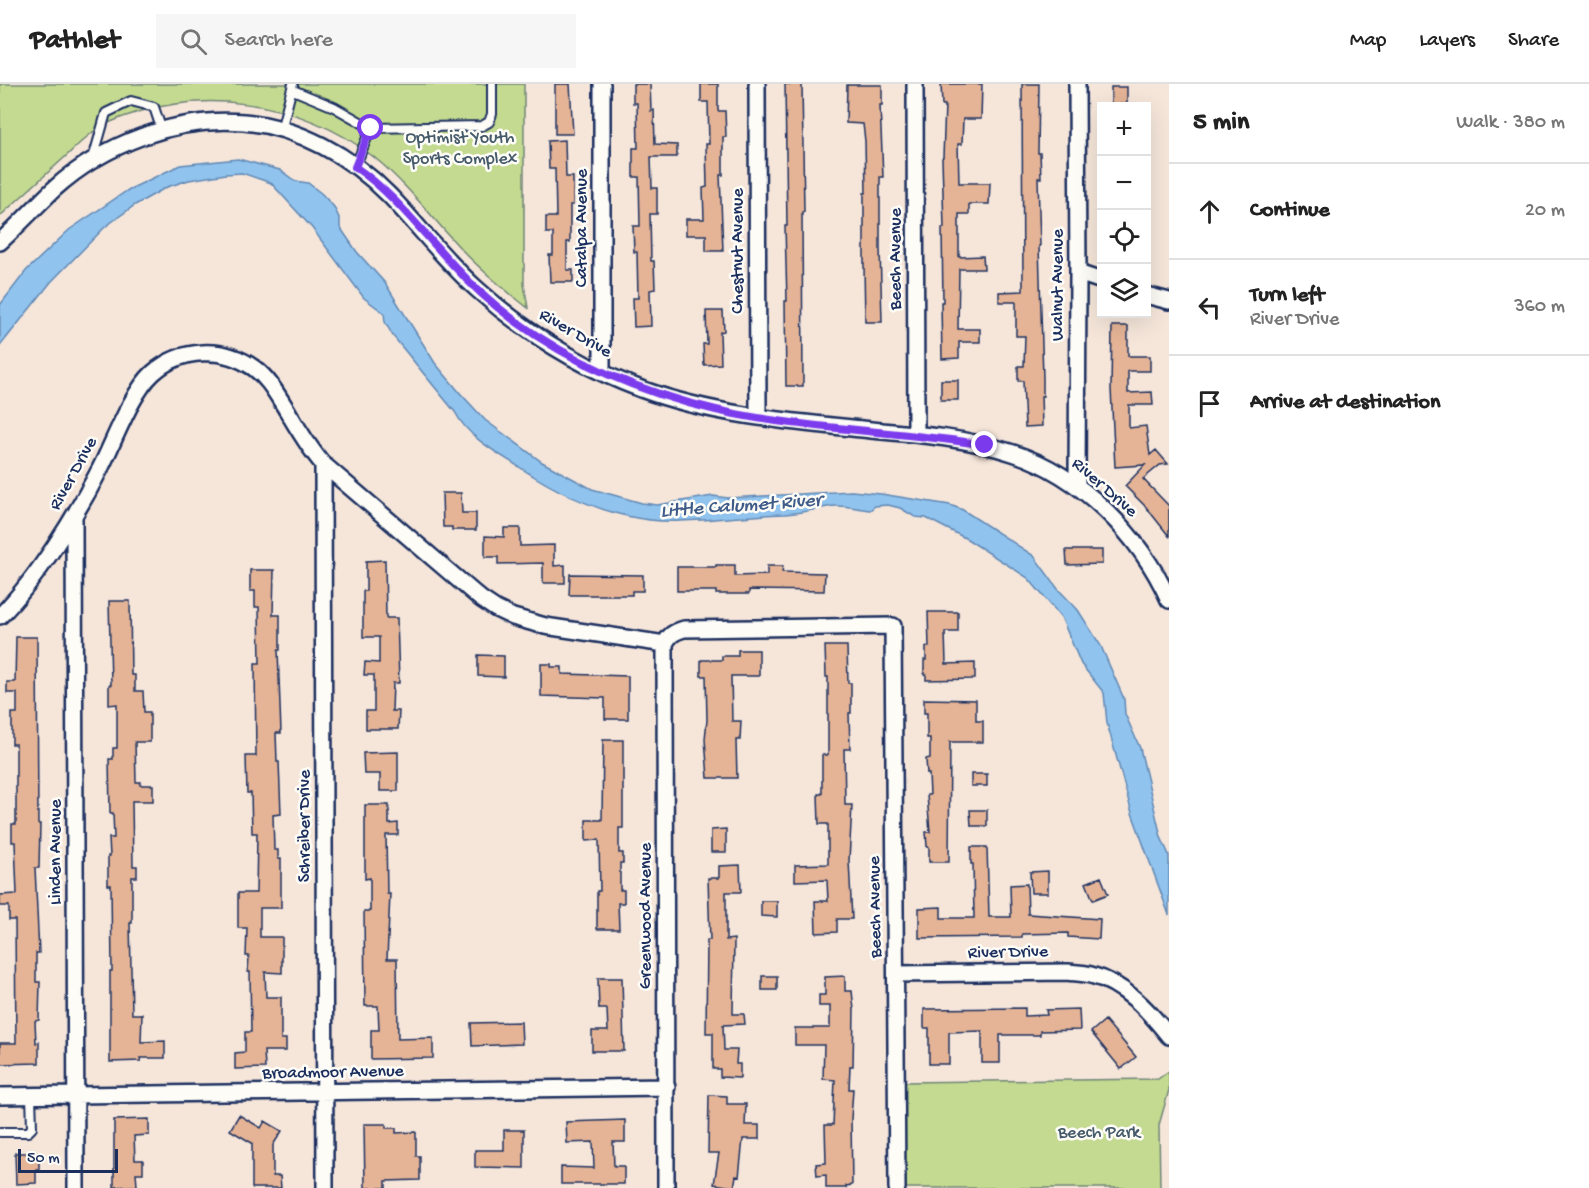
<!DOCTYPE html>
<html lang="en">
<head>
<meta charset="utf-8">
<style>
  body { margin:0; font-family:"Gochi Hand",sans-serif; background:#f6f6f6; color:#222 }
  .controls { position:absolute; right:18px; top:18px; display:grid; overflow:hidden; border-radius:0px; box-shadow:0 6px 24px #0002 }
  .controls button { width:54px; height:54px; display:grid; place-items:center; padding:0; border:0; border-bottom:2px solid #e0e0e0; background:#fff; color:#222; font:30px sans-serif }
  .scale { position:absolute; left:18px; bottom:15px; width:100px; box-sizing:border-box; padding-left:6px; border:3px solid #1b2f5e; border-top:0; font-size:16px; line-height:21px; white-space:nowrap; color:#1b2f5e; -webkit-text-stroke:4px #fdfcf7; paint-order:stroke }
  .stop { position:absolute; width:18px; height:18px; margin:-14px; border:4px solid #7c3aed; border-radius:50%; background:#fff }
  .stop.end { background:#7c3aed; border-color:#fff; box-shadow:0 2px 6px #0008 }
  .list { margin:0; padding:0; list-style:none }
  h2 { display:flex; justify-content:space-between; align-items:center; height:78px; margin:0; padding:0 24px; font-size:26px }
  h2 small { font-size:20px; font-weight:400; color:#767676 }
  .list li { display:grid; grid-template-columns:39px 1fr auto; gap:18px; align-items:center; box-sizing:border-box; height:96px; padding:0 24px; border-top:2px solid #e0e0e0 }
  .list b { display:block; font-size:22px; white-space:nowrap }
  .list p { margin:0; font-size:20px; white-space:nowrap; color:#767676 }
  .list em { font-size:20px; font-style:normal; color:#767676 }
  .icon { flex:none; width:33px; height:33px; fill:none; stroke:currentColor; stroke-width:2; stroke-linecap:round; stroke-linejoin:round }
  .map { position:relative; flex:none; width:1169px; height:1104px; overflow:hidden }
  header { display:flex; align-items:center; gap:36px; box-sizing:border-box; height:84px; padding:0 30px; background:#fff; border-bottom:2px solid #e0e0e0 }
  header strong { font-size:28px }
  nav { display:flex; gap:33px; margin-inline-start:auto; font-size:21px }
  .search { width:420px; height:54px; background:#f6f6f6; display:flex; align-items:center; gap:15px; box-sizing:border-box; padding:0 21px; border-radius:0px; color:#767676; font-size:22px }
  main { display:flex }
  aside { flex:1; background:#fff }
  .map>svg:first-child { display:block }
  .green { fill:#c3da90; stroke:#6f8477; stroke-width:1.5 }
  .water { fill:#90c3ed; stroke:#6188b4; stroke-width:1.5 }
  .building { fill:#e5b496; stroke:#1b2f5e; stroke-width:1.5 }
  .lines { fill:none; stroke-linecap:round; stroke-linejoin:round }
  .service-casing { stroke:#1b2f5e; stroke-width:12 }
  .minor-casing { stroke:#1b2f5e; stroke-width:20 }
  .service { stroke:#fdfcf7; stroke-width:8 }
  .minor { stroke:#fdfcf7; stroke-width:15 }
  .route { stroke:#7c3aed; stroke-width:8 }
  .labels { text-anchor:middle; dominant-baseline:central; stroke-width:5; stroke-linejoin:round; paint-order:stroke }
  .park-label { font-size:18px; fill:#455a6a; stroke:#fdfcf7 }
  .street-label { font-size:18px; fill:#1b2f5e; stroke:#fdfcf7 }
  .water-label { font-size:20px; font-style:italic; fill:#3e5b89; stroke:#fdfcf7 }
</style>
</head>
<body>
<header>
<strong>Pathlet</strong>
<div class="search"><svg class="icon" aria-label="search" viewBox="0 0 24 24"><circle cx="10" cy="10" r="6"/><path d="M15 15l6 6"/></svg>Search here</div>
<nav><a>Map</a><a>Layers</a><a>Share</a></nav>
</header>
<main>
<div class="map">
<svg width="1169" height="1104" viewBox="0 0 1169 1104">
  <rect width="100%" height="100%" fill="#f6e6da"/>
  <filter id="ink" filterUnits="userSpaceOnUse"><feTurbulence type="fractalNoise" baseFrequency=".0167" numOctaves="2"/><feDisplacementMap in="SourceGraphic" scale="12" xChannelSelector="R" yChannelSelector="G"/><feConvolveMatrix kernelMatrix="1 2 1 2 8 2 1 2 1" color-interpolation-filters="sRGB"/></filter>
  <g filter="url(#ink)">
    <!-- green -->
    <path class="green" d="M0,0H524V200L528,224C505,206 483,188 463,167C434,136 408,101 375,74C302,15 192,0 106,40C90,48 77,62 64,74C43,93 21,113 0,132Z
      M1169,987V1006L1159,1041L1160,1104H905V998L1158,995Z"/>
    <!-- water -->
    <path class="water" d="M238,75L280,86L295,97L308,99L322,110L334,123L340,136V143L344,149L357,168L385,199L435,279L461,310L485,336L542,378L592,405L642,419L657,421L713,412L728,414L852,407L881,410L950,421L963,426L1034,472L1058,505L1078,526L1101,562L1124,615L1125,630L1140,664L1161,753L1169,771V831L1132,729L1107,639L1104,609L1081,580L1061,533L1028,494L967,455L926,434L915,433L900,424L888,421L875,422L870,426C858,425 847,421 835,422C818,424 802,429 785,430C750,431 716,436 681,437C621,440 565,414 516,381C494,367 468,353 455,328L393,252L385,238L384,229L364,214L312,144L271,99L242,89L226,90L189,96L167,103L135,121L105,143L51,198L0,262V221L26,187L69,146L128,106L180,81Z"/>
    <!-- building -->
    <path class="building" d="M555,0H570L573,50H555Z
      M633,0H650L651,27L654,26L655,60L677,61V73H651L652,104H657V130H650L651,177H654L655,205L650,206L651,242L634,243L633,214H638L637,168H634L633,142H640L639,93H633V64H638L637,19H633Z
      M701,0H718V27H725L726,53H723V91H720L723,167H706V151H686V135H704L703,104L707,103L706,60H709L708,18H701Z
      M785,0H802L804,128H802L803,302H786L785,217H787L785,142H787Z
      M941,0H982L981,35H963L962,60H958L959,99H990L989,120H969V130H959V173L983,172L984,185H959L958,245H980V258H959V274L942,275L941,218H943L942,144H944L942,74L943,73L945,21H942Z
      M1022,0H1039L1038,69H1040L1041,94H1038L1040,162H1039L1043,294V312H1041L1042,342L1025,343L1023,297H1018V282H1024L1025,252H1016V218H999V208L1023,207Z
      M847,1H882V21H880L883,93H880V164L882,238H865L864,182V109H866L865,57L863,40L846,39Z
      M1111,3H1127V20H1111Z
      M565,56L566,93H573V121H570V158H567V186H573V198H550L549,171H553V149H546V133H556L555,85H549L548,57Z
      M706,227H723L724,247L720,248L721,280L704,281L703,260H707Z
      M1112,242H1128V272H1150V287H1128V309L1152,308L1153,321H1129V344L1146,342L1150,371L1156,366L1168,380L1160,381L1143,395L1169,422V452L1146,423L1125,402L1145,381L1115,383L1111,305Z
      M941,296H958V316H941Z
      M442,409H461L462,429H476V446H452V443H443Z
      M504,444H520V462L554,461V482L565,481V499H543V479L498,480V473H485V452L504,453Z
      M1066,466H1102V480L1067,481Z
      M385,476L386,534H397L399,599H393L392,627H399L398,645H366V627H374V591H364L365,578L379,579V553H363V507H366V477Z
      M716,481H735V492L767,491V482H783L782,488L825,489L824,507L749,506V510H716V507H677V483H716Z
      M250,486H274L273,531H280V566H278L281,649H276L277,678H279L281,730L273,731L274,766H278V775H281V824H260V853H282V889L265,888L266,913H281V955H286V967H264L265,984L235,985V969L245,968V948H251L250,888H248L249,872H246L247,844H238V809H256L257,749H252L251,709H247L246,672H256L255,579H260L259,523H255V507H250Z
      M570,490L643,491V507H632V511H569Z
      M109,517H130L131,591H135V607H143L144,628H150V658H135L136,698H141L140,701H153V717H132L133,782H137V793H132V839H130L132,930H142L141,958L165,957V974H140L141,977L110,978V887H112L111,801H108V772H110L109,754H114L113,729H110L109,675H113V664H117V620L109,621V601H111Z
      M928,528H958V548H945L946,580L975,579V595L926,596V591H924V576H926V563H929Z
      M16,553H37L38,740H40L39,784H35L39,869H36V898H40L39,936L35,937L36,959L39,958V979L0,980V959H16L15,836H9V822H0V811L17,810L15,758H12V740H16V660H12V629H17V609H7V598H15Z
      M825,562H847L848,599H851V629H849L850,665H844L845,721H852L849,777L852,835H837V848L816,849L815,817H828L827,796L795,797V781L828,780V740H819L818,710H822V671H828V593H826Z
      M738,566H759V592H731L732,637H741L740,656H736L737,694H708L705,655L707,636L706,592H701V576H722V572H738Z
      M478,571L504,572V593L478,592Z
      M541,580H551V583H562V590L628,592V635H605V614L541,612Z
      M924,615L976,616V637H983V658H950L949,778H929V763H927L926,748H930L927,711H930L929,690H927L926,675L930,674V654H927V629H924Z
      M603,656H623V744H619V769H623V779H620V806H624V819H618L619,845H597V807H600L599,756L586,757V736H602Z
      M398,668V707H380V690H364L363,669Z
      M971,690H987V702H971Z
      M365,721H389V740L398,739V751H386L387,810H390L387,875H397L398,955L433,954V974L371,975V946H379L378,922H365L364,827H370V794L365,795Z
      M970,726H987V742H971Z
      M726,745V768H711V746Z
      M971,763H987L989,833H1011L1010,801L1027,800L1028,830L1100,835L1099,855L1068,853V849L1022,850V853L919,854V824L941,823V834H974L973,780H971Z
      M740,781L741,808H726V856L734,855L733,930H744L745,940L723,941L724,966H737L736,980H740V994L720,993V985H713V949H706L707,856H710L708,794H719V782Z
      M1048,787V809H1031L1030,788Z
      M1101,793L1108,810L1093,816L1086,799Z
      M761,817H777V833L761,832Z
      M762,892H777V906H762Z
      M845,892V907H852L854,926L853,982H850L849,1005H853L851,1035L852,1101L846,1102V1104H826V1091L817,1092L816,1080L826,1079L825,1041H833L835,996L823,995L824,961H795V944H830V922H819V911H825V893Z
      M598,894H622L624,967H592V947H608L607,925H599Z
      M1025,924V932L1047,931L1046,926L1079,925L1080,946L1040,947V951H1000V979H982V947L949,948V980H929V944H924V925Z
      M1105,936L1136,973L1121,985L1091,948Z
      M521,938L522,960L472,962L471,939Z
      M709,1011L727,1012V1020H746L745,1041H759V1055H743L739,1093L736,1092L734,1103L714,1100L719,1069H708Z
      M239,1031L261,1044L265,1037L282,1047L273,1061V1092H280L281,1104H252V1059L230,1046Z
      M149,1035V1051L134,1052L135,1076H143V1089H136L137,1102L114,1103V1036Z
      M625,1036V1058H613L614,1082H624V1100H561V1083L594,1084L593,1058L567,1059L566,1038Z
      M364,1040H386V1044H396V1049L416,1048V1072H420V1096L386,1097V1104H365Z
      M504,1046H524V1084L475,1083V1066H504Z
      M15,1069H39V1085H36V1099L16,1100Z"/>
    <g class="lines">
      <!-- service casing -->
      <g class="service-casing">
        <path id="service" d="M293,6L334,23L371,44
          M281,46L293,0
          M93,75L106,29L131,17L154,23L162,47
          M355,83L371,44L482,42L489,38L492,30V0
          M0,1048H28L32,1044L31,1011"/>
      </g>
      <!-- minor casing -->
      <g class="minor-casing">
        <path id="minor" d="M757,0L758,333
          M915,0L916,350
          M1077,0L1078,189L1077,402
          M0,158C19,141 36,122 54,105C104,60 176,32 244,38C298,43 351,72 389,111C419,142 445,177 478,206C526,249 581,283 641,305C715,332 794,338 871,346C918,350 967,354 1013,369C1081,391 1140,451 1169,516
          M1078,189L1102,197
          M1146,211L1169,217
          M602,289V0
          M323,380L325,1104
          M74,432L76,1104
          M0,532C37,495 76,432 100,385C114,358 131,309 153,289C181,264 223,262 254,284C268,294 276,309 285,323C297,343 308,363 323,380L481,515L496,525L513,533L545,542L665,560C669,551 674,548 684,545L893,542L897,1104
          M665,560L666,1104
          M896,890L1067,888C1075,889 1083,889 1091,891C1124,899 1149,927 1169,952
          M0,1012L667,1003"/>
      </g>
      <!-- service -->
      <use href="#service" class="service"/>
      <!-- minor -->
      <use href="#minor" class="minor"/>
    </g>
  </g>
  <g class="lines" filter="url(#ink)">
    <!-- route -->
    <path class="route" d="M371,44L355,83C395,110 424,151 457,185C474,204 494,221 514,236C575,281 643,309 716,326C804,346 896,346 985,361"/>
  </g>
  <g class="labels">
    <!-- park labels -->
    <g class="park-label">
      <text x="460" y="54">Optimist Youth<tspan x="460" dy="21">Sports Complex</tspan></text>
      <text x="1099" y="1049">Beech Park</text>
    </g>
    <!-- street labels -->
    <g class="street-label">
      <text transform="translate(582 144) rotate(-90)">Catalpa Avenue</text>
      <text transform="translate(738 167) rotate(-90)">Chestnut Avenue</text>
      <text transform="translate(896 175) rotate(-90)">Beech Avenue</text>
      <text transform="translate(1058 201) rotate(-90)">Walnut Avenue</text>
      <text transform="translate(575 250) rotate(30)">River Drive</text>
      <text transform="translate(74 390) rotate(-61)">River Drive</text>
      <text transform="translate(1104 404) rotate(41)">River Drive</text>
      <text transform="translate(305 742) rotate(-90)">Schreiber Drive</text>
      <text transform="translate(56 768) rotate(-90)">Linden Avenue</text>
      <text transform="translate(876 823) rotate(-91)">Beech Avenue</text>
      <text transform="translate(646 832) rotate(-90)">Greenwood Avenue</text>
      <text transform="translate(1008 869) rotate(-1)">River Drive</text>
      <text transform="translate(333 989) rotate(-1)">Broadmoor Avenue</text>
    </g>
    <!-- water labels -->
    <g class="water-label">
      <text transform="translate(741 423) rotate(-4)">Little Calumet River</text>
    </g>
  </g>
</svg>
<div class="controls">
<button>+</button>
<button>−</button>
<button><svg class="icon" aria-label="locate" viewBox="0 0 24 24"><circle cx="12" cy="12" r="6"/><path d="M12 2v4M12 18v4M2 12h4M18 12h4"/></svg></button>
<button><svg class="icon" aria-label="layers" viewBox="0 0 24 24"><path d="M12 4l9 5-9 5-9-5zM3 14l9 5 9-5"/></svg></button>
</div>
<div class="scale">50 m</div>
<div class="stop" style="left:371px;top:44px"></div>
<div class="stop end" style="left:985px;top:361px"></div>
</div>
<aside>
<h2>5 min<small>Walk · 380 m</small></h2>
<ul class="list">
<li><svg class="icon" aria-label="ahead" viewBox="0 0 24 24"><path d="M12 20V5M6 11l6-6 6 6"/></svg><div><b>Continue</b></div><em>20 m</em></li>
<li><svg class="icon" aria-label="left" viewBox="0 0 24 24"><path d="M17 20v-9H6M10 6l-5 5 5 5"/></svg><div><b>Turn left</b><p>River Drive</p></div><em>360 m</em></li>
<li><svg class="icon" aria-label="arrive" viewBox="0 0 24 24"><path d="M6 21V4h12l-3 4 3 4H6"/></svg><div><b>Arrive at destination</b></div></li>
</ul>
</aside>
</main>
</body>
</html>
